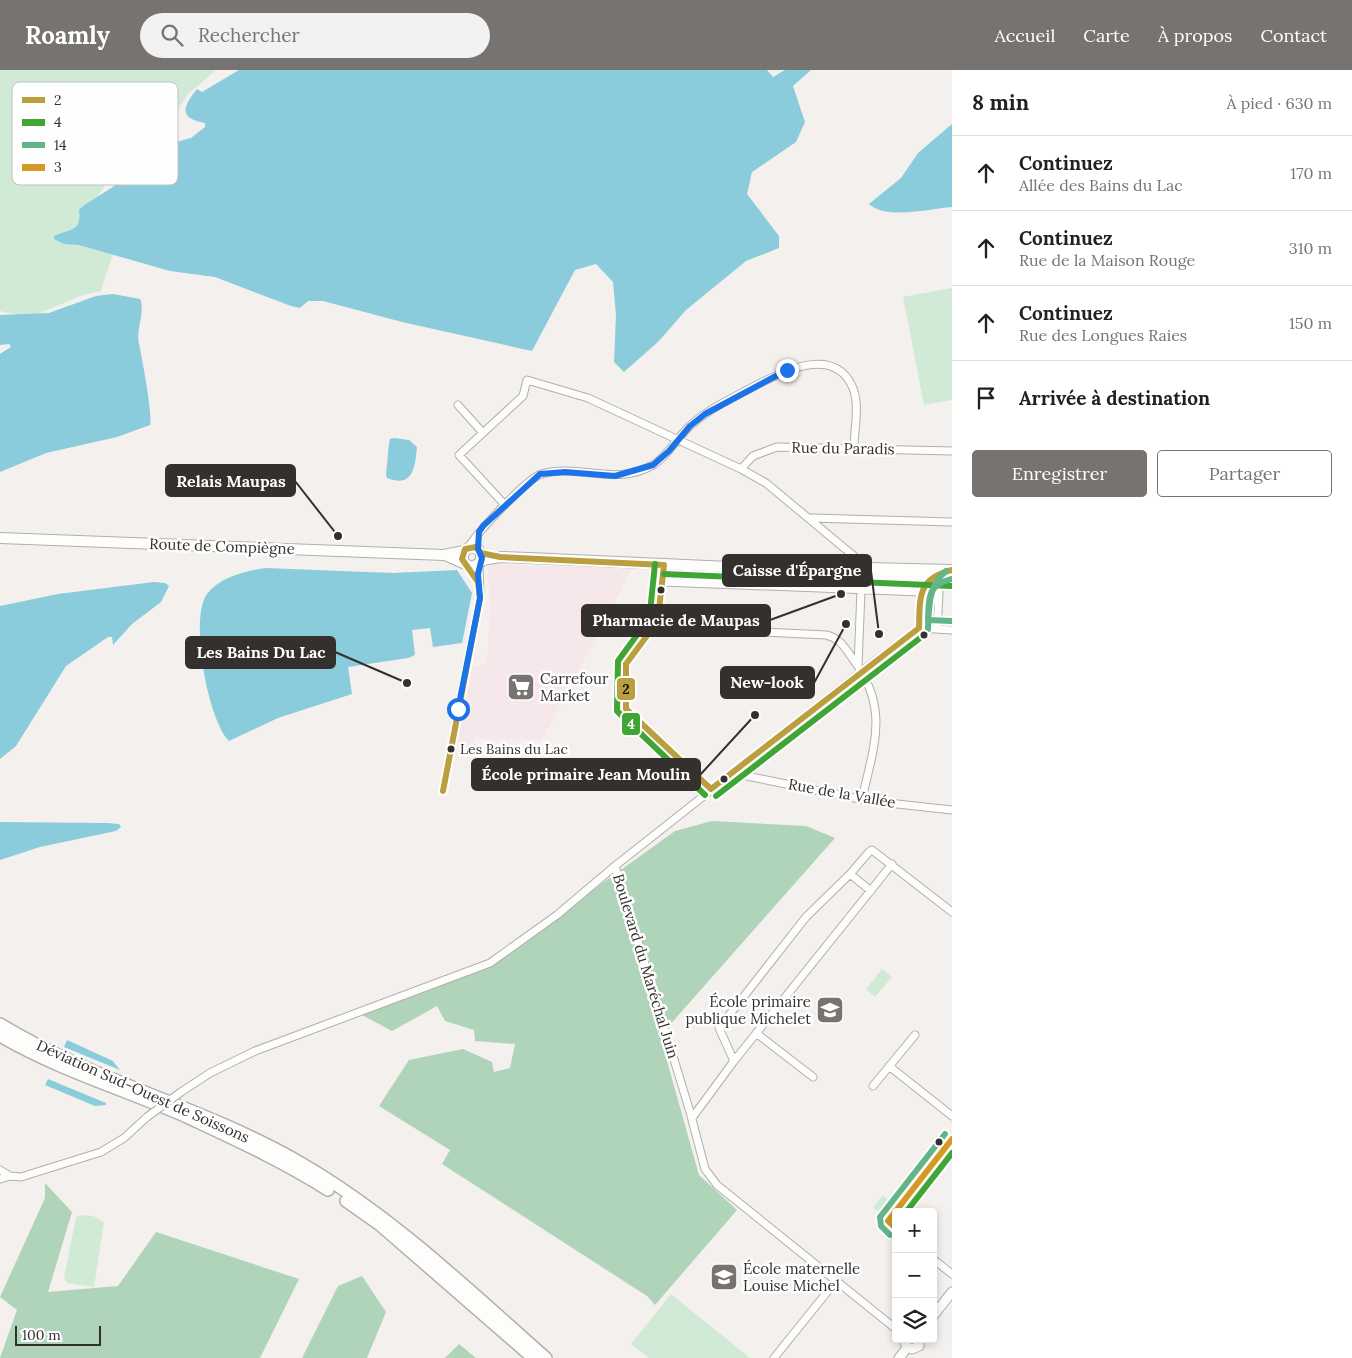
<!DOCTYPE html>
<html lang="fr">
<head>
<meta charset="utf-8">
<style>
  body { margin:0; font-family:Lora,serif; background:#f2f2f2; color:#202124 }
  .controls { position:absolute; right:15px; bottom:15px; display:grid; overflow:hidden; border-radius:5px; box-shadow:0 2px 8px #0003 }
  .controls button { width:45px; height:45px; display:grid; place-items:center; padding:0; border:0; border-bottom:1px solid #e0e0e0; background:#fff; color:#202124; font:25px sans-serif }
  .scale { position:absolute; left:15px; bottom:12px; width:86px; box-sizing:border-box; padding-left:5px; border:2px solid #33302e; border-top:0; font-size:14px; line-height:18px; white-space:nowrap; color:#33302e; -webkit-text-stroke:4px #fefefe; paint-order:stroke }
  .stop { position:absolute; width:15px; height:15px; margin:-11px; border:4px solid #1a73e8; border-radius:50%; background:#fff }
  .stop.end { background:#1a73e8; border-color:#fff; box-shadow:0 1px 5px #0008 }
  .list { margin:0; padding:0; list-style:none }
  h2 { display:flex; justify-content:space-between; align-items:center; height:65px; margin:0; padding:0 20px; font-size:21px }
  h2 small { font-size:16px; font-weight:400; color:#757577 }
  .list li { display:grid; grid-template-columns:32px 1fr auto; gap:15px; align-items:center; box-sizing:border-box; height:75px; padding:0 20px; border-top:1px solid #e0e0e0 }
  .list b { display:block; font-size:19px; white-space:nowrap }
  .list p { margin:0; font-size:16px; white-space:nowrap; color:#757577 }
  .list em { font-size:16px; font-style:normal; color:#757577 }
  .actions { display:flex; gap:10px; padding:15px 20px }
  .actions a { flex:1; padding:11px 0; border:1px solid #767371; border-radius:5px; text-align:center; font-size:18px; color:#767371 }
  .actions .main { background:#767371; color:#fff }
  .icon { flex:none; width:28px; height:28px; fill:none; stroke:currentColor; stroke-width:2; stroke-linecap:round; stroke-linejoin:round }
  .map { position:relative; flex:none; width:952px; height:1288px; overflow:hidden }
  header { display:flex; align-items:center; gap:30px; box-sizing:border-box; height:70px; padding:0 25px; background:#767371; color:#fff }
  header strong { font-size:24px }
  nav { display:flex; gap:28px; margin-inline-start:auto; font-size:18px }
  .search { width:350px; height:45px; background:#f2f2f2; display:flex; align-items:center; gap:12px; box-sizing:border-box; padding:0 18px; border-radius:28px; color:#757577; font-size:19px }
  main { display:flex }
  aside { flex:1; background:#fff }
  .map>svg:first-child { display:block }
  .commercial { fill:#f6e7ea }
  .green { fill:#d0ead6 }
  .forest { fill:#b0d4ba }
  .water { fill:#8accdc }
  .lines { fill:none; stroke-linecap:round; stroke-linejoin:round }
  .minor-casing { stroke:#b2afad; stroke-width:9 }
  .tertiary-casing { stroke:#b2afad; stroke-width:11 }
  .secondary-casing { stroke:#b2afad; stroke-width:12 }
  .trunk-casing { stroke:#b2afad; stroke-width:14 }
  .minor { stroke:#fdfdfc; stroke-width:7 }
  .tertiary { stroke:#fdfdfc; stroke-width:9 }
  .secondary { stroke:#fdfdfc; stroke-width:10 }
  .trunk { stroke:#fdfdfc; stroke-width:11 }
  .minor-bridge-casing { stroke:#b2afad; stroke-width:9; stroke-linecap:butt }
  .minor-bridge { stroke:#fdfdfc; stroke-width:7 }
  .bus-1-casing { stroke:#fefefe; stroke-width:10 }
  .bus-2-casing { stroke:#fefefe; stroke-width:10 }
  .bus-3-casing { stroke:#fefefe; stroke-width:10 }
  .bus-4-casing { stroke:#fefefe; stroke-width:10 }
  .bus-1 { stroke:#bb9f3f; stroke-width:6 }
  .bus-2 { stroke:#3fa535; stroke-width:6 }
  .bus-3 { stroke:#63b487; stroke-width:6 }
  .bus-4 { stroke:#d49924; stroke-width:6 }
  .route { stroke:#1a73e8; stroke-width:6 }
  .bus-dot { fill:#33302e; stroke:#fefefe; stroke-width:2 }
  .labels { text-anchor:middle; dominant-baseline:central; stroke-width:5; stroke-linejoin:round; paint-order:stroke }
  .bus-label { font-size:14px; fill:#33302e; stroke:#fefefe; text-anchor:start }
  .street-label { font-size:15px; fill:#33302e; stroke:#fefefe }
  .poi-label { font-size:15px; fill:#33302e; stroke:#fefefe; text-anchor:start }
  .key { fill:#fefefe; stroke:#c1c0c0; stroke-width:1 }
  .key-label { font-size:14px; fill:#33302e }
  .leader { fill:none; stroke:#33302e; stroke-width:2 }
  .callout-dot { fill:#33302e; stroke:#fefefe; stroke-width:2 }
  .callout { fill:#33302e; stroke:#33302e; stroke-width:2 }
  .callout-label { font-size:16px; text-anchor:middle; font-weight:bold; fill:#fff }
  .line-badge { stroke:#fefefe; stroke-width:2 }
  .badge-label { font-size:14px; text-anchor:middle; font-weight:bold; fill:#fff }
  .pale-badge-label { font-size:14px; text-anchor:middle; font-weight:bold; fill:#111 }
</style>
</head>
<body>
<header>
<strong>Roamly</strong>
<div class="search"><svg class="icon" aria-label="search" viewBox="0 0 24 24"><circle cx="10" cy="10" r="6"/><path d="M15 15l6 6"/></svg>Rechercher</div>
<nav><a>Accueil</a><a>Carte</a><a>À propos</a><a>Contact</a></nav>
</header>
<main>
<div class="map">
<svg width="952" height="1288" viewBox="0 0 952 1288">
  <rect width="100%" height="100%" fill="#f3f0ee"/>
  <!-- commercial -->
  <path class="commercial" d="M488,494L632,499L542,670L474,668L472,678L455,676L472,597L484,595L488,580L490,536Z"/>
  <!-- green -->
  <path class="green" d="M0,0H216L188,24L161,67L105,115L71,168L113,183L101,221L83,225L30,247L0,241Z
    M952,218V330L924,335L903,227Z
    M882,899L892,907L875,927L866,919Z
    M883,1125L890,1132L880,1144L873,1137Z
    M82,1145L93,1146L104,1152L94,1217L67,1213L64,1208L76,1147Z
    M671,1224L750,1288H649L631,1274Z"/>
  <!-- forest -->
  <path class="forest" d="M712,751L806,756L835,768L660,966L699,1105L737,1140L655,1235L647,1226L442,1094L450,1080L379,1036L409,990L463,979L492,992L494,1002L510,998L515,974L475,971L474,960L445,951L437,936L392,961L362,945L483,899L675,761Z
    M45,1113L72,1142L48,1222L118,1216L156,1162L299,1209L260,1288H0L17,1240L0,1227L45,1128Z
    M362,1206L386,1242L367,1288H302L338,1216Z
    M459,1274L476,1288H445Z"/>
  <!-- water -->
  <path class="water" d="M239,0H767L773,7L785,0H811L793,16L805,52L796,72L752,102L747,124L779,166V178L746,191L686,240L659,271L624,302L614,292L616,245L613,212L596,194L575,200L532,281L402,252L323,231H308L300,238L291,236L215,207L170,201L79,175L64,174L54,169V166C70,159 82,162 79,140L83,136L163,85L176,72L191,68L205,57V53C179,48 182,38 197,19L202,22Z
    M952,54V137C929,139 886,150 869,134L901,108L918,83Z
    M113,224L140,229L141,231C144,246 136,260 139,274C142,288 153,346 150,355L117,367L46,383L0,402V284L11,277L9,274L0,275V245L49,243L96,226Z
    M394,368L409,370L417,377C415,395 414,419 387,408L386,405L389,373L390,369Z
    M265,498L393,503L457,500L472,523L462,573L433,577L430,558L412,560L415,585L408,588L348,597L352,624L278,648L229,671C208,651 189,548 207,524C220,507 246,501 265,498Z
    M154,512L165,513L169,516L161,532L132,554L113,575L112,567H108L66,596L16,676L0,689V536L58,524Z
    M0,752L107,753L119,754L121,757L116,761L40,777L0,790Z
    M67,970L113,991L120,1000L64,977Z
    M48,1009L106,1033V1035L95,1036L45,1015Z"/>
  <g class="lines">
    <!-- minor casing -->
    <g class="minor-casing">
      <path id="minor" d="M458,335L483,363
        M741,399L753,386L777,377L952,381
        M505,435L459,385L523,326L527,310L588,328L741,399L766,413L855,487L856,501
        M811,448L952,452
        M468,478C476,464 528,407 542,404C578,393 615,417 653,395C669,385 678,366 692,354C708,340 728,330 747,320C774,306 830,273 851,314C861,331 854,359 854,378
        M664,495L657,557L649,563L626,594V639L711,719
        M930,506L934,509L939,523L937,559
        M662,512L921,522
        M657,557L826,565C840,568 845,578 853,589C890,639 874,675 862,729
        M919,558L922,517L933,506
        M919,558L952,560
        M858,596L861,520
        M732,703L870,731L952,740
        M568,715H630L673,683
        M443,721L480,528L479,494
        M850,804L869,782L872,780L952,842
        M756,963L813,1007
        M734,991L719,958L806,847L850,804L871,821
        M889,996L952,1046
        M873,1016L915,965
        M181,1022L210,1003L255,981L490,893L557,845L615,796
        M692,1048L734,991L892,794
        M0,1100L10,1106L21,1107L101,1082L124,1068L147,1047
        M0,1109L10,1106
        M896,1158L888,1151L952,1069
        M933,1189L952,1204
        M896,1259L717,1115L705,1099L690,1042L615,796L862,601L919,558
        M774,1288L836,1211"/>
    </g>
    <!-- tertiary casing -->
    <g class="tertiary-casing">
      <path id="tertiary" d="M933,1246L952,1222
        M905,1269L906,1276L912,1279L919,1276V1269
        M899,1288L907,1278"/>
    </g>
    <!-- secondary casing -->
    <g class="secondary-casing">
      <path id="secondary" d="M0,468L444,485L464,481
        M445,485L472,497L481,492V483L476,477L468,478L463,484V492
        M482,490L500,487L529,488L952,507
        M827,497L952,500"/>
    </g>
    <!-- trunk casing -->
    <g class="trunk-casing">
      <path id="trunk" d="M0,954C95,1012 205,1037 301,1093C392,1146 468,1219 546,1288
        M0,966C60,1001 126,1020 189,1048C236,1070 284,1092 328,1120
        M346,1131L380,1155L533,1288"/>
    </g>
    <!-- minor -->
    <use href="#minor" class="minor"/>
    <!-- tertiary -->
    <use href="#tertiary" class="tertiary"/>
    <!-- secondary -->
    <use href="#secondary" class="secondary"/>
    <!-- trunk -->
    <use href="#trunk" class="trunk"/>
    <!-- minor-bridge casing -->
    <g class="minor-bridge-casing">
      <path id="minor-bridge" d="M147,1047L181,1022"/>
    </g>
    <!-- minor-bridge -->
    <use href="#minor-bridge" class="minor-bridge"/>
    <!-- bus-1 casing -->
    <g class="bus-1-casing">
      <path id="bus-1" d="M664,495L657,557L649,563L626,594V639L711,719
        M919,558C920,527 917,509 952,500
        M711,719L919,558
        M443,721L480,528L478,512L462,489L465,479L476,477L481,483L500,487L664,495"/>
    </g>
    <!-- bus-2 casing -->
    <g class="bus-2-casing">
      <path id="bus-2" d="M655,494L649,552L642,558L618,591L617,641L705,725
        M664,504L952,516
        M716,726L924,565
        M906,1142L952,1083"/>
    </g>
    <!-- bus-3 casing -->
    <g class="bus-3-casing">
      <path id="bus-3" d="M952,509C927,515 929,527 928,550L952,551
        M928,559C929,537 928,516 946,501
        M890,1165L881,1156L880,1147L945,1064"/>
    </g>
    <!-- bus-4 casing -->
    <g class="bus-4-casing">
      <path id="bus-4" d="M896,1158L888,1151L952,1069"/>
    </g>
    <!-- bus-1 -->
    <use href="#bus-1" class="bus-1"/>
    <!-- bus-2 -->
    <use href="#bus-2" class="bus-2"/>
    <!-- bus-3 -->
    <use href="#bus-3" class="bus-3"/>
    <!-- bus-4 -->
    <use href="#bus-4" class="bus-4"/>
  </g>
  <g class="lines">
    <!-- route -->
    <path class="route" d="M458,639L480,528L478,504L482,488L478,479L479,462L483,456L540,404L565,402L615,406L653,395L669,381L690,356L705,344L787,300"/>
  </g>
  <!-- icons -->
  <defs>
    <g id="supermarket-square" transform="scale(1.4375)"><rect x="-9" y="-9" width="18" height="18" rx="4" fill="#767371" stroke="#fefefe"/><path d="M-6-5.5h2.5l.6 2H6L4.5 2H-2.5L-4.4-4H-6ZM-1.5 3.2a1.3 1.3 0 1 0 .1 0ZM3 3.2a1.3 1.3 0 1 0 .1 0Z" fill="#fff"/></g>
    <g id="school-square" transform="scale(1.4375)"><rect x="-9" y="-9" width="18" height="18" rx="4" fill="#767371" stroke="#fefefe"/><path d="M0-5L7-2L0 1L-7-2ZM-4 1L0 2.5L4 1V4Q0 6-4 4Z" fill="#fff"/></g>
  </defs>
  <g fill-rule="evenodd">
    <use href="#supermarket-square" x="521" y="617"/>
    <use href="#school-square" x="830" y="940"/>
    <use href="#school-square" x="724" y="1207"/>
  </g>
  <!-- markers -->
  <g class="bus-dot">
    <circle cx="661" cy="520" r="4.5"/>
    <circle cx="924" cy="565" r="4.5"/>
    <circle cx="451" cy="679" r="4.5"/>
    <circle cx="724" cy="709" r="4.5"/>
    <circle cx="939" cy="1072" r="4.5"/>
  </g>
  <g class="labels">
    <!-- bus labels -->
    <g class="bus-label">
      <text x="460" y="679">Les Bains du Lac</text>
    </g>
    <!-- street labels -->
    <g class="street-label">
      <text transform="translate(843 378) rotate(1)">Rue du Paradis</text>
      <text transform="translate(222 476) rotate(2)">Route de Compiègne</text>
      <text transform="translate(842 723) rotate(10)">Rue de la Vallée</text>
      <text transform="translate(646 896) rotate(73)">Boulevard du Maréchal Juin</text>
      <text transform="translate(143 1021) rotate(24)">Déviation Sud-Ouest de Soissons</text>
    </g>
    <!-- poi labels -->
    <g class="poi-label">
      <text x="540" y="608">Carrefour<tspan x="540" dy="17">Market</tspan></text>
      <text x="811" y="931" text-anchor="end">École primaire<tspan x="811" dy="17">publique Michelet</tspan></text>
      <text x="743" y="1198">École maternelle<tspan x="743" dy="17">Louise Michel</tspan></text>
    </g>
  </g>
  <!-- legend -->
  <rect x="12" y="12" width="166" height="103" rx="8" class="key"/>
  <rect x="22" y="27" width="23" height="6" fill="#bb9f3f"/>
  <rect x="22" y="49" width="23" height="7" fill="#3fa535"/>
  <rect x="22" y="72" width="23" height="6" fill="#63b487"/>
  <rect x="22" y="94" width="23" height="7" fill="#d49924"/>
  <g class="key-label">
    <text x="54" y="35">2</text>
    <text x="54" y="57">4</text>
    <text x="54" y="80">14</text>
    <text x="54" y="102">3</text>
  </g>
  <!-- callouts -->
  <path class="leader" d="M338 466L295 411M879 564L871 501M841 524L770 550M407 613L335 582M846 554L814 613M755 645L700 705"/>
  <g class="callout-dot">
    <circle cx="338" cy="466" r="5"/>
    <circle cx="879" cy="564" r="5"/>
    <circle cx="841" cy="524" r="5"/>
    <circle cx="407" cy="613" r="5"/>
    <circle cx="846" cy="554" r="5"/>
    <circle cx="755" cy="645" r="5"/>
  </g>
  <g class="callout">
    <rect x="166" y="395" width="129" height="31" rx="5"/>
    <rect x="723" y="485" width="148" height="31" rx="5"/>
    <rect x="582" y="535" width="188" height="31" rx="5"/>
    <rect x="186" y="567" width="149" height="31" rx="5"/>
    <rect x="721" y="597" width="93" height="31" rx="5"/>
    <rect x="472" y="689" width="228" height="31" rx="5"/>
  </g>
  <g class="callout-label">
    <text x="231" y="417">Relais Maupas</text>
    <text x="797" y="506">Caisse d'Épargne</text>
    <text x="676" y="556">Pharmacie de Maupas</text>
    <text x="261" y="588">Les Bains Du Lac</text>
    <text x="767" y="618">New-look</text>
    <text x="586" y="710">École primaire Jean Moulin</text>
  </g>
  <g class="line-badge">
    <rect x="616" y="607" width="20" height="24" rx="5" fill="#bb9f3f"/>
    <rect x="621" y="642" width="20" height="24" rx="5" fill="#3fa535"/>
  </g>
  <g class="badge-label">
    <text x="631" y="659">4</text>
  </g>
  <g class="pale-badge-label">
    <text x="626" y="624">2</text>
  </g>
</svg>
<div class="controls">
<button>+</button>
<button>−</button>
<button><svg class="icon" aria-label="layers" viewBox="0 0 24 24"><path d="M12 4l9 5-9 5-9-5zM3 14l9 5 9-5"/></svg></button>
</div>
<div class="scale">100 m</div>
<div class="stop" style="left:458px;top:639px"></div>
<div class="stop end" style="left:787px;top:300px"></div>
</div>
<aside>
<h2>8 min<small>À pied · 630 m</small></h2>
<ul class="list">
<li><svg class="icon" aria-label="ahead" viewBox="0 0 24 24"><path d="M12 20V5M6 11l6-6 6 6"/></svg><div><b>Continuez</b><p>Allée des Bains du Lac</p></div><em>170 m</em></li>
<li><svg class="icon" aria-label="ahead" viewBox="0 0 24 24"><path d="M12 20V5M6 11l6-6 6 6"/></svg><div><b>Continuez</b><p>Rue de la Maison Rouge</p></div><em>310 m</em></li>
<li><svg class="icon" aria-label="ahead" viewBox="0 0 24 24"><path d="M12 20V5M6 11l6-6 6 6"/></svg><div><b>Continuez</b><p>Rue des Longues Raies</p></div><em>150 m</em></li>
<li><svg class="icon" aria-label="arrive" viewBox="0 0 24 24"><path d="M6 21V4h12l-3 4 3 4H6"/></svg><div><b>Arrivée à destination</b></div></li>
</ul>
<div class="actions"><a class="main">Enregistrer</a><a>Partager</a></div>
</aside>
</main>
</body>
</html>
